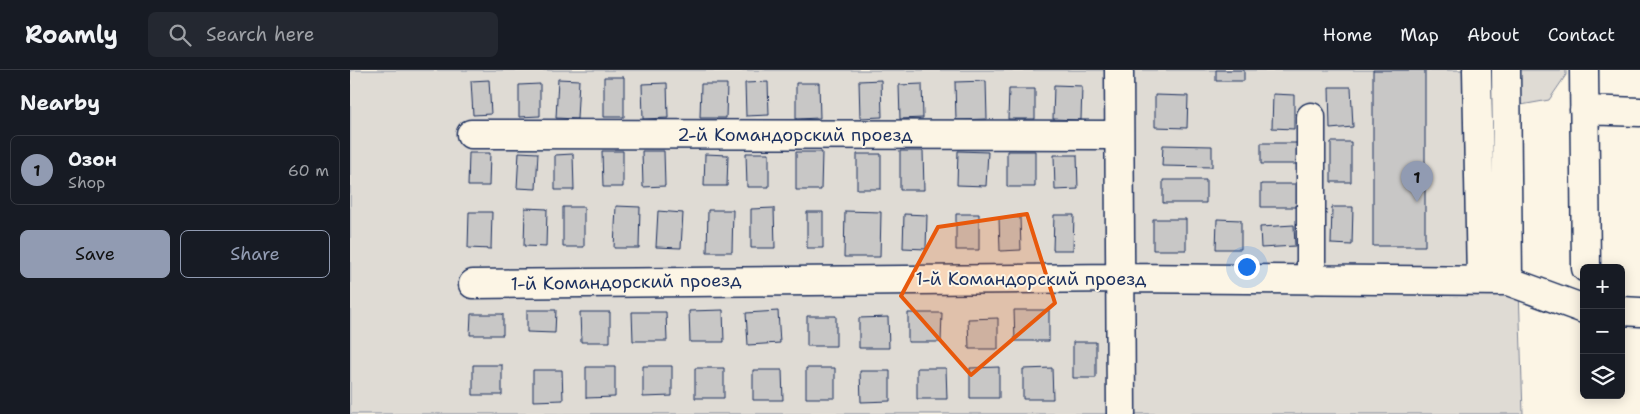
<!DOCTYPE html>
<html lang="en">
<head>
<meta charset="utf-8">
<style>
  body { margin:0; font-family:"Shantell Sans",sans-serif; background:#242831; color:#f1f3f6 }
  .controls { position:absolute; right:15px; bottom:15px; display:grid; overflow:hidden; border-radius:8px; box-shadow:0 2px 12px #0003 }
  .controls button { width:45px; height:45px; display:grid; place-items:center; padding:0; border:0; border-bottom:1px solid #363941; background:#171b24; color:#f1f3f6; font:25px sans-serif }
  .you { position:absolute; left:896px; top:196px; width:18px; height:18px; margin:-12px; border:4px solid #fff; border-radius:50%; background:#1a73e8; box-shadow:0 0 0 8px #1a73e833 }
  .badge { display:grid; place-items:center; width:32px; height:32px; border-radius:50%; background:#919bb2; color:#111; font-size:16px; font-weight:700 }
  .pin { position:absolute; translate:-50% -41px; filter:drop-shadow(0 1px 2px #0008) }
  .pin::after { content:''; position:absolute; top:26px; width:18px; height:15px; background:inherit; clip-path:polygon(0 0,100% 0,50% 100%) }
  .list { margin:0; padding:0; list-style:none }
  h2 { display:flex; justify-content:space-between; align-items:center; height:65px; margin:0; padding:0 20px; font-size:21px }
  h2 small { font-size:16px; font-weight:400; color:#9ea1a6 }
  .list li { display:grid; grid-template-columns:32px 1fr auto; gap:15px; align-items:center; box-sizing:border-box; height:70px; margin:0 10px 10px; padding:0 10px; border:1px solid #363941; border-radius:8px }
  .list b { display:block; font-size:19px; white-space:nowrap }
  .list p { margin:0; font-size:16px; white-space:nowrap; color:#9ea1a6 }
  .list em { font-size:16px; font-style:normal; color:#9ea1a6 }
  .actions { display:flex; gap:10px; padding:15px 20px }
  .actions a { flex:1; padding:11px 0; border:1px solid #919bb2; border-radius:8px; text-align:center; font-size:18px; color:#919bb2 }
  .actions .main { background:#919bb2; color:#111 }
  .icon { flex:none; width:28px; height:28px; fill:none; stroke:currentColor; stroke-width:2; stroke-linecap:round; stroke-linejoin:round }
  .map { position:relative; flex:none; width:1290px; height:344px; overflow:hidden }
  header { display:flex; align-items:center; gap:30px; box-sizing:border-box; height:70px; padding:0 25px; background:#171b24; border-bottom:1px solid #363941 }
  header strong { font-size:24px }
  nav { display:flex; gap:28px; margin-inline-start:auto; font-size:18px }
  .search { width:350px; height:45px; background:#242831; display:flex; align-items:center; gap:12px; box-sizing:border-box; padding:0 18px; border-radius:8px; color:#9ea1a6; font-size:19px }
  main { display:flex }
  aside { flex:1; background:#171b24 }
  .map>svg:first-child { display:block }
  .green { fill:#dfdbd4; stroke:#7d8599 }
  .building { fill:#c8c7c6; stroke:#1b2f5e }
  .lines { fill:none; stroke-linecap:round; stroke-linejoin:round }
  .minor-casing { stroke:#1b2f5e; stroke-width:31 }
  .minor { stroke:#fcf5e5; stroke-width:28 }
  .marked { fill:#e8590c; fill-opacity:0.2; stroke:#e8590c; stroke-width:4; stroke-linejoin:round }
  .labels { text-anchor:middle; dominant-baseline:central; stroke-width:4; stroke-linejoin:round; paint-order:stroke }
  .street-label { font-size:18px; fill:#1b2f5e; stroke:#fcf5e5 }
</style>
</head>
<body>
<header>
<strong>Roamly</strong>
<div class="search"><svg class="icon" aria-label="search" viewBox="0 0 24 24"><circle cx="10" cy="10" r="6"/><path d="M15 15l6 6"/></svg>Search here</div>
<nav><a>Home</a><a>Map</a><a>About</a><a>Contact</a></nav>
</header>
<main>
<aside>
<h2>Nearby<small></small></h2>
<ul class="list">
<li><span class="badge">1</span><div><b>Озон</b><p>Shop</p></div><em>60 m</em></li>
</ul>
<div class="actions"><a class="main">Save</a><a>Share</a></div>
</aside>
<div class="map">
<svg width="1290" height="344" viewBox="0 0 1290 344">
  <rect width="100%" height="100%" fill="#fcf5e5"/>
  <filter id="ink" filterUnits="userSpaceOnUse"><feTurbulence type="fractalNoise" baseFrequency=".02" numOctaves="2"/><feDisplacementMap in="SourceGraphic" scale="10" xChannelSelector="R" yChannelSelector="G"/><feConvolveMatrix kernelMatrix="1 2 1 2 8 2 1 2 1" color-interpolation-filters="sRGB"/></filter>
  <g filter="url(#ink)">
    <!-- green -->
    <path class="green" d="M0,0H1216V5L1199,30L1171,35L1163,30L1173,344H0Z"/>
    <!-- building -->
    <path class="building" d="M866,0H894V11H866Z
      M1023,0H1075V176H1023Z
      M254,7H274V47H254Z
      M208,9L229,10L227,49L206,48Z
      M139,10L141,44L123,45L121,11Z
      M531,10L532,47L510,48L509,11Z
      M636,11L637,49L606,50L605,12Z
      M418,12L419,45L396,46L395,13Z
      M317,13L318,48L293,49L292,14Z
      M446,13H469L470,48L446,49Z
      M190,14V46L169,47V15Z
      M351,14H377L376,48H350Z
      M572,14L573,48L550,49L549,15Z
      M704,15L732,16L731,50L703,49Z
      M979,17H1001L1003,57L980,59Z
      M659,19H685V49H658Z
      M923,24L944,25V59L922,58Z
      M805,25L838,26L837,58L805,57Z
      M981,72H1001V112H981Z
      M911,73H949V94H911Z
      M813,75L862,76V97L812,96Z
      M252,81H273V117H253Z
      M292,81H314L315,116L293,117Z
      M550,81H573L574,120H550Z
      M608,81L638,82L636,116L607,115Z
      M657,81H685V117H657Z
      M169,82L188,83L186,119L167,118Z
      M446,82H472L471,120H446Z
      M119,83H140L139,116H118Z
      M396,83H419V117H397Z
      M223,84L224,120H205V85Z
      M355,84L378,85L377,116H354Z
      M507,84H531V119H507Z
      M704,85H727L728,119L705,120Z
      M813,110H856V133H813Z
      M911,114H948V137H911Z
      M266,136L290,137L289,178H264Z
      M213,137H234V177H213Z
      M982,137H1003L1002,175L981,174Z
      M175,138L197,139L196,177L174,176Z
      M424,138L425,178H401V139Z
      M358,140H383L382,182H357Z
      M308,141L333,143L331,178L306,177Z
      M495,141L531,142L530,187H494Z
      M119,142H142L141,179L118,178Z
      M457,142H473V178H457Z
      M554,144L577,145L576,179L553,178Z
      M606,144H629V180H606Z
      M704,145H724L723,180H703Z
      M670,147L671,180L650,181L649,148Z
      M803,149H836V180H803Z
      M867,149L891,150V179H866Z
      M944,155L945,176L911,178L910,157Z
      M177,240H206L205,263L177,262Z
      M373,240L374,272H340L339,241Z
      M664,240H699V271H665Z
      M428,241L430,273L398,275L396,243Z
      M230,242H260V272H231Z
      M282,242H316L317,271H283Z
      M558,243H592L591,272H558Z
      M121,244H153V265H120Z
      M457,246H486V276H457Z
      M538,247L539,278H509V248Z
      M648,248V279H619L618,249Z
      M723,272H746V308H723Z
      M123,295H152V325H123Z
      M293,296H322V326L293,327Z
      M236,297H265V327L236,328Z
      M649,297V328H620V298Z
      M345,298H374V328H345Z
      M456,298H485V328H456Z
      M567,298H596L597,329H567Z
      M702,298L703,329H673V299Z
      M183,300H212L213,330L183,331Z
      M403,300H432L433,330H403Z
      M510,301H540V331L511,332Z"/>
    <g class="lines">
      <!-- minor casing -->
      <g class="minor-casing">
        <path id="minor" d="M769,0L771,344
          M1127,0L1131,211
          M1156,0L1158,211
          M1234,0L1236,198
          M1234,40L1290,42
          M961,47V210
          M121,64L769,65
          M123,214L770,208L1158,211L1234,239
          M1271,241L1290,242"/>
      </g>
      <!-- minor -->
      <use href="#minor" class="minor"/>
    </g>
  </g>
  <!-- marked area -->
  <path class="marked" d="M677,144L705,233L621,305L551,226L588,157Z"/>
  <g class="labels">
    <!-- street labels -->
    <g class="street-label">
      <text x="445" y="65">2-й Командорский проезд</text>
      <text x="681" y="209">1-й Командорский проезд</text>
      <text transform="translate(276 212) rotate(-1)">1-й Командорский проезд</text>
    </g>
  </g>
</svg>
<div class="controls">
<button>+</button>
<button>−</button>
<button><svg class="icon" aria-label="layers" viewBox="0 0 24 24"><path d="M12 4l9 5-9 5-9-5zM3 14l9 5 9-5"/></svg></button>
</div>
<div class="you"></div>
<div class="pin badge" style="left:1067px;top:132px">1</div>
</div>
</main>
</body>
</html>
